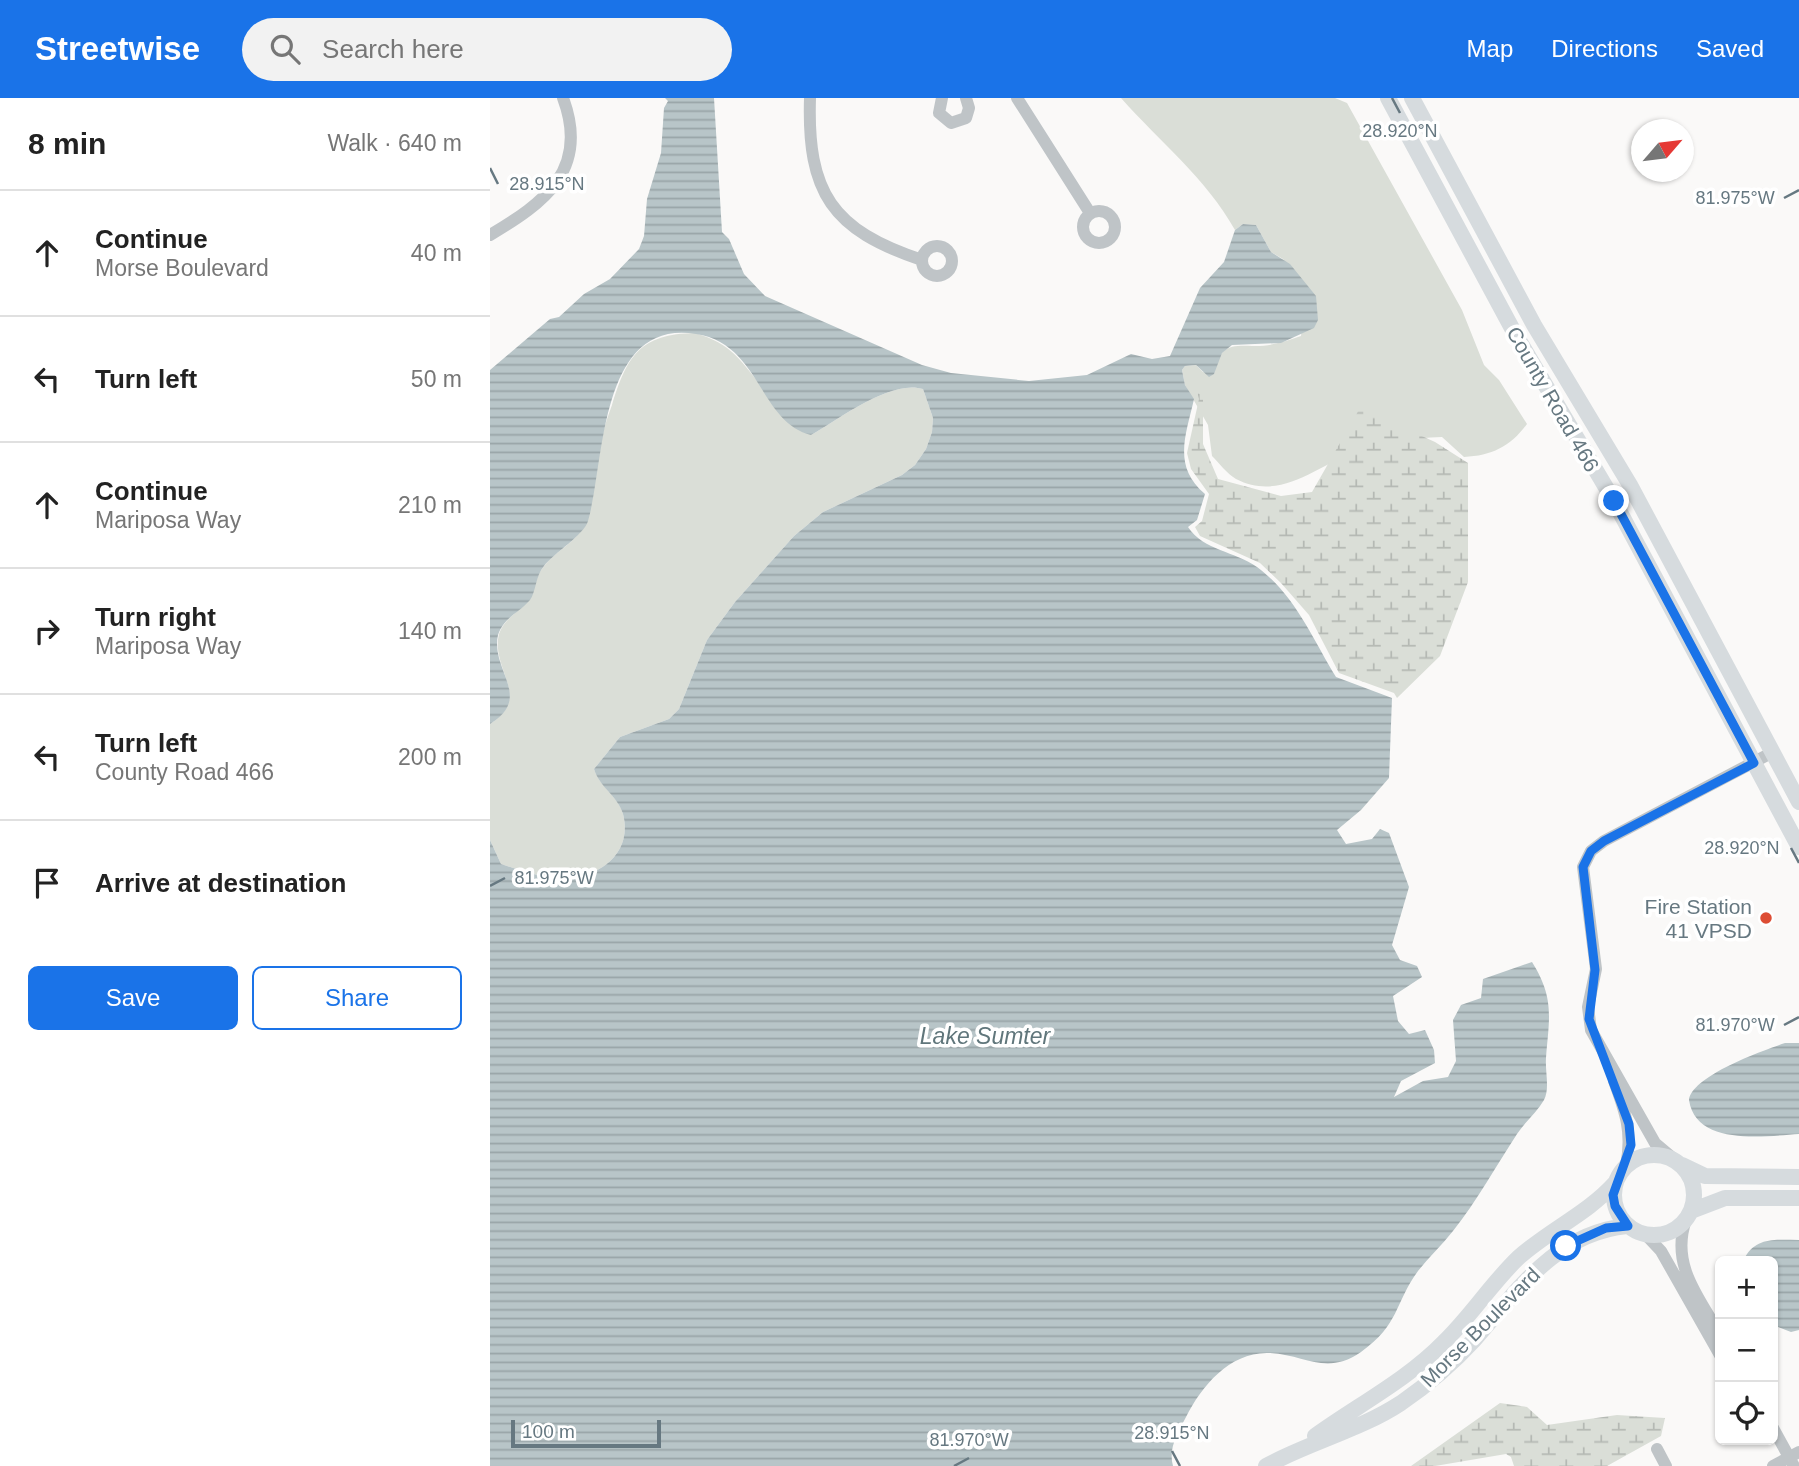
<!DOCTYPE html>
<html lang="en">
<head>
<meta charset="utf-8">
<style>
  body { margin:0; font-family:Arial,sans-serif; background:#f2f2f2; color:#222 }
  .controls { position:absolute; right:21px; bottom:21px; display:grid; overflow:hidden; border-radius:10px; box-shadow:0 2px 5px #0004 }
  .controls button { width:63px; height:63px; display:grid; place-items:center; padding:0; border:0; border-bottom:2px solid #e0e0e0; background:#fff; color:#222; font:35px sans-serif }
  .compass { position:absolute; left:1141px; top:21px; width:63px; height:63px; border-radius:50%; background:#fff; box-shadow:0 2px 5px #0004; rotate:62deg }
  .scale { position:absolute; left:21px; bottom:18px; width:150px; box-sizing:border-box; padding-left:7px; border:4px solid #667881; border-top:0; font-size:19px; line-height:24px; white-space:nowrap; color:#667881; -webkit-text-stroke:5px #fff; paint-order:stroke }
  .stop { position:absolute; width:21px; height:21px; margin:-16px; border:5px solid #1a73e8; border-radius:50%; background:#fff }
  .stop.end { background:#1a73e8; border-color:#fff; box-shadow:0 2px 7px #0008 }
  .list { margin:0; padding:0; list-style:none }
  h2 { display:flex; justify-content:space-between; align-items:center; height:91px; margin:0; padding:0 28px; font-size:30px }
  h2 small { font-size:23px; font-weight:400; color:#767676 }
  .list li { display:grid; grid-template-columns:46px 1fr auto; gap:21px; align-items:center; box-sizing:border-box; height:126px; padding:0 28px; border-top:2px solid #e0e0e0 }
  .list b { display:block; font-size:26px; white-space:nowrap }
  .list p { margin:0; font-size:23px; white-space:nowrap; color:#767676 }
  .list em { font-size:23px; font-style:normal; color:#767676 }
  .actions { display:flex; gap:14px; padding:21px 28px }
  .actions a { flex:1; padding:16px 0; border:2px solid #1a73e8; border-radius:10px; text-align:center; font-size:24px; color:#1a73e8 }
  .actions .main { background:#1a73e8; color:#fff }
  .icon { flex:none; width:38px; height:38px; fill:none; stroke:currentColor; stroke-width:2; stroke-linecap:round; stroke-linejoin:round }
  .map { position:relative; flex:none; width:1309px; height:1368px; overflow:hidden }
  header { display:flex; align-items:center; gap:42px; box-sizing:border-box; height:98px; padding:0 35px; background:#1a73e8; color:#fff }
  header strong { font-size:33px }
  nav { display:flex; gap:38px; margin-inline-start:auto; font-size:24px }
  .search { width:490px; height:63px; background:#f2f2f2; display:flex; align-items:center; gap:18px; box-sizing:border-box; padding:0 24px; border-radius:38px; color:#767676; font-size:26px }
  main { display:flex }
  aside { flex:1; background:#fff }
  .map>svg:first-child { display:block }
  .grass { fill:#daded7 }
  .wetland { fill:url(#wetland-marsh) }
  .water { fill:url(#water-rules) }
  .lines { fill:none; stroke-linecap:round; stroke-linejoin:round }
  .minor { stroke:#bfc4c7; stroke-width:12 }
  .major { stroke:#d6dbde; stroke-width:16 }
  .route { stroke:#1a73e8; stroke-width:9 }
  .ticks { fill:none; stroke:#667881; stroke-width:2.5 }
  .poi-dot { fill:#dd4d34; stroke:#fff; stroke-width:2.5 }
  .labels { text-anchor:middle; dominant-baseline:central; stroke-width:7; stroke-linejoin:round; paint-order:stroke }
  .street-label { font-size:21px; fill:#667881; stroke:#fff }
  .poi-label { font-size:21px; fill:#667881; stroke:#fff; text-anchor:end }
  .water-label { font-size:23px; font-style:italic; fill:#60767b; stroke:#fff }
  .ticks-label { font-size:18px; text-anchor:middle; fill:#667881; stroke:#fff; stroke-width:7; stroke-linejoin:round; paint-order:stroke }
</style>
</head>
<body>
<header>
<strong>Streetwise</strong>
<div class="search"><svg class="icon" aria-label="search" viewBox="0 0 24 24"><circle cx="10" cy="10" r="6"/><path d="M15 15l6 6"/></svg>Search here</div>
<nav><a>Map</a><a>Directions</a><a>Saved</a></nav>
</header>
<main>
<aside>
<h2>8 min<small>Walk · 640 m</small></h2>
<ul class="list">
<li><svg class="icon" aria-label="ahead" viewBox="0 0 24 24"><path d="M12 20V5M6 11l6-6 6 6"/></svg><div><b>Continue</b><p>Morse Boulevard</p></div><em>40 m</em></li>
<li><svg class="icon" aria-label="left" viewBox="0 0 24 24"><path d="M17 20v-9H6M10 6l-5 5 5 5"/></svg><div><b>Turn left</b></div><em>50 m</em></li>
<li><svg class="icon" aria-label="ahead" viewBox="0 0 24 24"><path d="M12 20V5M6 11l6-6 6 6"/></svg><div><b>Continue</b><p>Mariposa Way</p></div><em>210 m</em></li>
<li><svg class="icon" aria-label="right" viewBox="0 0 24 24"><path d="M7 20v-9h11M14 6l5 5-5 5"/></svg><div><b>Turn right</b><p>Mariposa Way</p></div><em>140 m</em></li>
<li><svg class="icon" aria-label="left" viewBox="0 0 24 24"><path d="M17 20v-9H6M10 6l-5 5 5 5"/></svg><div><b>Turn left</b><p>County Road 466</p></div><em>200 m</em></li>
<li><svg class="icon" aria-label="arrive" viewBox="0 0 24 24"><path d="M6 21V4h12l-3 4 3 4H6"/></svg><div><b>Arrive at destination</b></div></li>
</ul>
<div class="actions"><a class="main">Save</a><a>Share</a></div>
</aside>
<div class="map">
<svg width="1309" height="1368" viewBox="0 0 1309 1368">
  <defs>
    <pattern id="wetland-marsh" width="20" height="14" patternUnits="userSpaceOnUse" patternTransform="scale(1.75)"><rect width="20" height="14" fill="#daded7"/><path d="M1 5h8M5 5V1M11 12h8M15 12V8" fill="none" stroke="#b5b9b4"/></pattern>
    <pattern id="water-rules" width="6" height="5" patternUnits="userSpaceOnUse" patternTransform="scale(1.75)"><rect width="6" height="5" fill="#b8c5c8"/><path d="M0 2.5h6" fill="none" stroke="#99a5a8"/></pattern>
  </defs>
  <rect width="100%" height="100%" fill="#faf9f8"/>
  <!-- grass -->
  <path class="grass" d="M631,0H845L857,5L972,212L994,267L1009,282L1037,326C1021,348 1002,358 974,359L952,339C922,340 895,343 867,353C826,368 791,404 746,381C737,376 729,365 722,358L718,327L695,287L692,272L695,268L706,267L713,274L724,276C729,249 738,247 762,248C779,249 796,243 811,238L816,190L793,161L781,154L766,127L753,126L745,132C716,80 670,44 631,0Z
    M205,235C244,247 248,261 273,289C288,306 305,321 321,337C349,321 401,281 433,291L443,320L442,334L436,351L425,367L412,377L333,414L304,438L245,504L217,542L189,611L179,621L130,639L104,671C109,688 128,698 133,716C143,754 111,780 74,780C52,780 32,773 11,766L0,742V626C43,599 0,571 9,536C15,518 37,509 42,496C46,485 47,476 55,467C65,454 85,444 93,430C103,413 103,393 105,374C108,351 114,328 122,307C137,258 150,236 205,235Z"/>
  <!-- wetland -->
  <path class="wetland" d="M707,293L713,300V346L728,381L791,398L822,394L870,310L945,344L978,365V484L950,558L907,600L904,595L849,575L819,517L791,485L770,465L710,438L705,429L712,423L719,396L701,371L697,355L709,301Z
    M1010,1305L1037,1309L1057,1327L1127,1317L1175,1320L1171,1338L1117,1368H1024L1021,1359L1016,1356L945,1368H921Z"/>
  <!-- water -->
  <path class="water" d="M175,0H224L232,134L239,141L254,176L275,198L432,267L461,275L539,283L597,277L641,256L662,261L680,258L710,190L734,164L745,132L753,126L766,127L781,154L800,166L826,198L828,222L824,230L791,245L742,247L732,255L724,276L719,279L706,267L695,268L692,272L695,287L704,301C696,337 682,368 715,396L707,422L698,429C714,453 745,453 767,469C805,497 822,540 846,579L902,600L899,680L871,712L847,732L856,746L882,741L890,731L899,735L919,789L902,847L910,862L927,868L932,879L903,898L908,923L919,936L935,932L944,952L945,965L911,983L904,999L933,983L958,979L966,963L963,922L971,907L991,900L993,881L1042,864C1065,901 1059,920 1056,960C1055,973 1060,991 1054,1002C1047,1014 1035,1024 1027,1036C1006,1068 987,1103 963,1133C952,1147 939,1159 928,1173C904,1206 910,1226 871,1254C836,1278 816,1257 780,1255C741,1253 712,1287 696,1319C688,1335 678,1350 683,1368H0V742L11,766C32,773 52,780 74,780C111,780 143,754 133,716C128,698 109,689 104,671L130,639L179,621L189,611L217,542L245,504L304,438L333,414L412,377L425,367L436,351L442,334L443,320L433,291C401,281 349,321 321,337C268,323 271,246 206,236C108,220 115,366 98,423C94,437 64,455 54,468C45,479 46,494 40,502C29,515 14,519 8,537C0,572 44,599 0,626V272L60,221L69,219L94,196L120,181L149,151L154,138L157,101L171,55L174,10L178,3Z
    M1295,945H1309V1036C1276,1038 1206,1049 1199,1002C1202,978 1271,953 1295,945Z
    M1309,1142V1232L1301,1234L1283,1227V1163H1253C1265,1138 1285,1142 1309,1142Z"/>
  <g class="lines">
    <!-- minor -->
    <path class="minor" d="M320,0C317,95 342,132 432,162
      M452,0L449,15L461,25L476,20L479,10L476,0
      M527,0L600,115
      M593 129a16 16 0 1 1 32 0a16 16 0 1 1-32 0Z
      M0,137C54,105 100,72 73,0
      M432 163a15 15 0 1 1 30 0a15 15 0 1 1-30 0Z
      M1124,983C1135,1013 1143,1035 1136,1067
      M1184,1061L1165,1045L1101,932L1098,909L1106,871L1093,769L1101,753L1114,743L1283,654
      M1196,1122C1180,1166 1209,1200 1230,1236
      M1156,1137L1171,1153L1230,1257
      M1283,1330L1304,1368
      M1167,1351L1176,1368
      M1283,1368L1309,1354"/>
    <!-- major -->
    <path class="major" d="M898,0L1024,234L1124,403L1309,749
      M922,0L1044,227L1140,387L1309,704
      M1124 1097a40 40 0 1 1 80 0a40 40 0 1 1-80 0Z
      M1192,1067L1215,1078L1309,1079
      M1201,1113L1235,1100H1309
      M825,1338C868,1307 917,1282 954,1244C981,1218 1001,1186 1028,1160C1059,1132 1097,1116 1125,1085
      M776,1368C820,1344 870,1332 911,1305C937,1287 963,1265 984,1242C1028,1192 1066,1135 1137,1128"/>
  </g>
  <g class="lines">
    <!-- route -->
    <path class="route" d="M1076,1148L1116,1130L1138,1128L1125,1108L1123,1097L1141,1047L1139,1026L1099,921L1105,872L1093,769L1101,753L1114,743L1264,665L1124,403"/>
  </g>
  <!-- ticks -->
  <path class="ticks" d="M902,0L910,15M0,70L8,86M1294,100L1309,92M1301,750L1309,765M0,788L15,780M1294,927L1309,919M682,1353L690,1368M464,1368L479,1360"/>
  <!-- markers -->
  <circle class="poi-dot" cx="1276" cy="820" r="7"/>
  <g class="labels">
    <!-- street labels -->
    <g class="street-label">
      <text transform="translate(1063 301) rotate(60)">County Road 466</text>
      <text transform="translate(990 1229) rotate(-45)">Morse Boulevard</text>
    </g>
    <!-- poi labels -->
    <g class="poi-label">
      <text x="1262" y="808">Fire Station<tspan x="1262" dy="24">41 VPSD</tspan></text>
    </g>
    <!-- water labels -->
    <g class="water-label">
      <text x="495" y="938">Lake Sumter</text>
    </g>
  </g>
  <g class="ticks-label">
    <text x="910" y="39">28.920°N</text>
    <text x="57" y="92">28.915°N</text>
    <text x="1245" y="106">81.975°W</text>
    <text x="1252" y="756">28.920°N</text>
    <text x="64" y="786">81.975°W</text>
    <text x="1245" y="933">81.970°W</text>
    <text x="682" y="1341">28.915°N</text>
    <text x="479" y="1348">81.970°W</text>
  </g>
</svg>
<div class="controls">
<button>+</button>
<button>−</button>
<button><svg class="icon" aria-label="locate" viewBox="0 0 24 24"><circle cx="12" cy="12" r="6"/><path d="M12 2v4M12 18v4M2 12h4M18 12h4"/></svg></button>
</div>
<svg class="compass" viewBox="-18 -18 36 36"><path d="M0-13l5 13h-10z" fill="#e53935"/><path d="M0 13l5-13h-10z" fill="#767676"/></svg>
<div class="scale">100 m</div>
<div class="stop" style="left:1076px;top:1148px"></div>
<div class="stop end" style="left:1124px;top:403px"></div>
</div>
</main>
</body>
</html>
